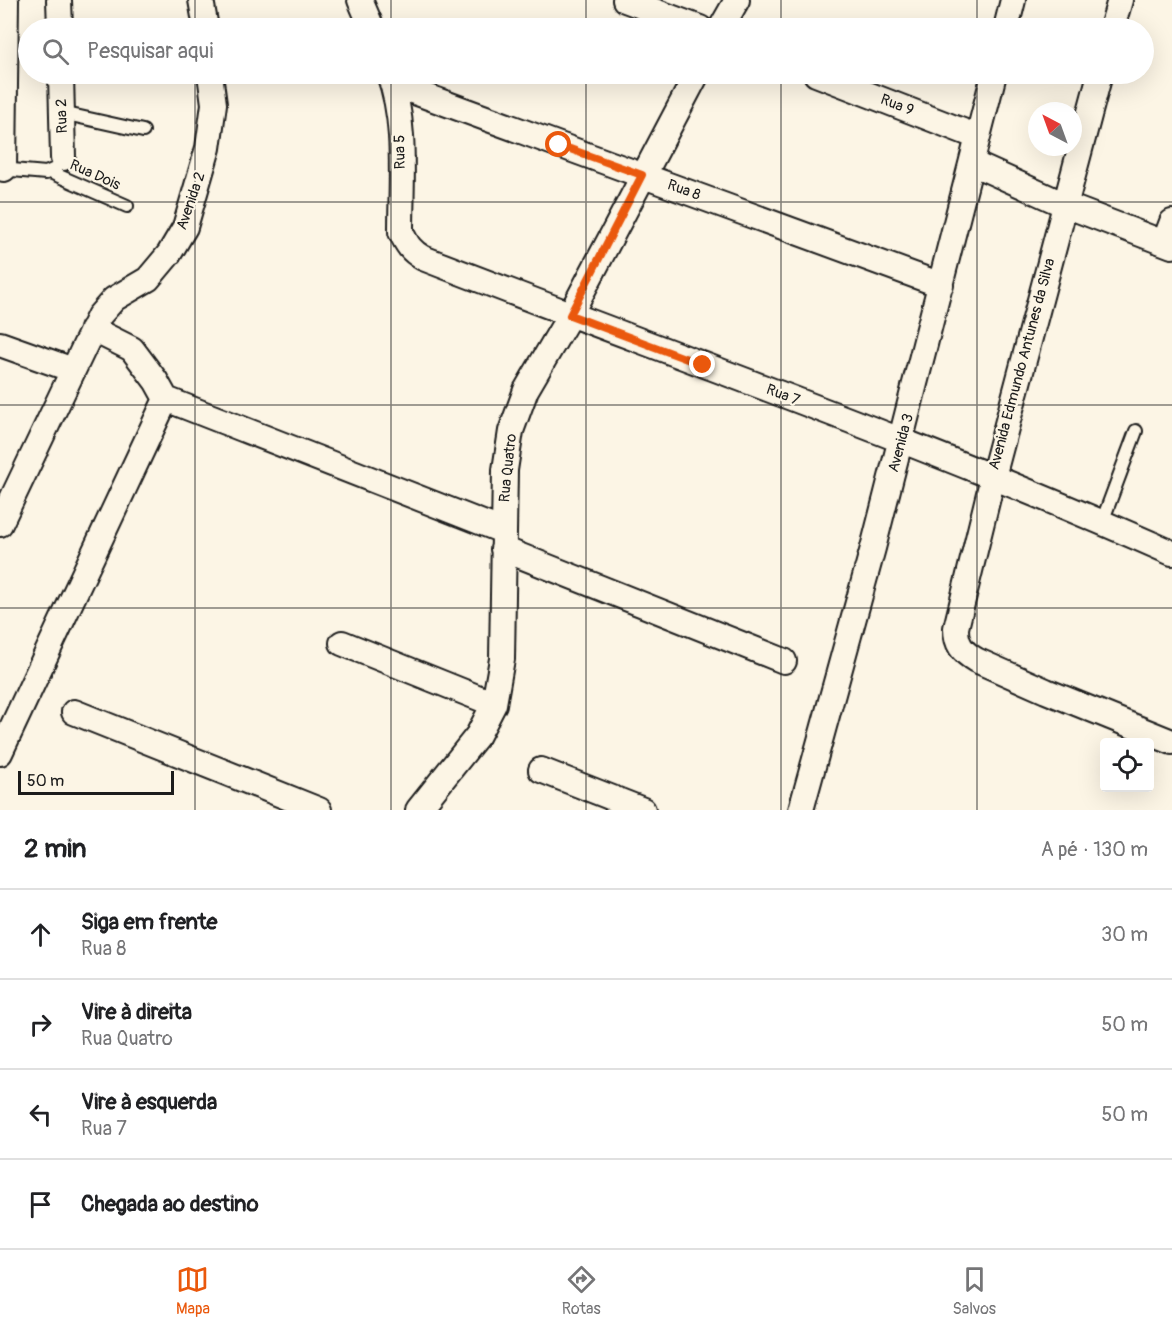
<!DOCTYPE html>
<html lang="pt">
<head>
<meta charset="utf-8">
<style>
  body { margin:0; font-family:Pangolin,sans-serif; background:#f2f2f2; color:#202124 }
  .controls { position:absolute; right:18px; bottom:18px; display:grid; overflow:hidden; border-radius:6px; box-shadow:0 6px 24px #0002 }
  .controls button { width:54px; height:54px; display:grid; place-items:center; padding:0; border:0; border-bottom:2px solid #e0e0e0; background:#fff; color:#202124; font:30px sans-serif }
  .compass { position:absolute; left:1028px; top:102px; width:54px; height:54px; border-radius:50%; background:#fff; box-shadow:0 6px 24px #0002; rotate:319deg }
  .scale { position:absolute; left:18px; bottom:15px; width:156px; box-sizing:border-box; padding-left:6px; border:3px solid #1c1c1c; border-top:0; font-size:16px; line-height:21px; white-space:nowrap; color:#1c1c1c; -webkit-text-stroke:4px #fcf5e5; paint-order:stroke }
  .stop { position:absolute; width:18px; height:18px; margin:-14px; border:4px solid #ea580c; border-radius:50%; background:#fff }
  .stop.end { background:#ea580c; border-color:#fff; box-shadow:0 2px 6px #0008 }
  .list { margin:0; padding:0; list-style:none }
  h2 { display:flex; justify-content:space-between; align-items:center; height:78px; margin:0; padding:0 24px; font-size:26px }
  h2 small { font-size:20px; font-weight:400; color:#757577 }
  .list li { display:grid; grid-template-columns:39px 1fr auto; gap:18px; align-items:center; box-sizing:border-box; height:90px; padding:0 24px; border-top:2px solid #e0e0e0 }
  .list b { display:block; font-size:22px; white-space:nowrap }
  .list p { margin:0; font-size:20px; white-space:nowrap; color:#757577 }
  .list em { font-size:20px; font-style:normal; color:#757577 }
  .icon { flex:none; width:33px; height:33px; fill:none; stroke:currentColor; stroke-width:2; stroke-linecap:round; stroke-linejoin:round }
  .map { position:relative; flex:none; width:1172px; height:810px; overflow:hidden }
  .search { position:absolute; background:#fff; box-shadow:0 6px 24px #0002; left:18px; right:18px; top:18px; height:66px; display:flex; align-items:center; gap:15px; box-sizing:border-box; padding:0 21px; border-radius:33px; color:#757577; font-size:22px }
  .sheet { height:438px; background:#fff }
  nav { display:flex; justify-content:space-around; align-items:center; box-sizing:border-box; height:84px; border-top:2px solid #e0e0e0; background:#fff; font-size:16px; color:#757577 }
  nav a { display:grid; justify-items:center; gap:3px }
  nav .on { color:#ea580c }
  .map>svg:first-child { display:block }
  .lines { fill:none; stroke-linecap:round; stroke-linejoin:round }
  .lane-casing { stroke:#1c1c1c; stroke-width:16 }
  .street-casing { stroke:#1c1c1c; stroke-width:28 }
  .lane { stroke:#fcf5e5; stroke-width:12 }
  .street { stroke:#fcf5e5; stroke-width:24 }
  .route { stroke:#ea580c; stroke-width:8 }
  .grid { fill:none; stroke:#1c1c1c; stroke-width:1.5; stroke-opacity:0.55 }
  .labels { text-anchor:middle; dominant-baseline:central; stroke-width:4.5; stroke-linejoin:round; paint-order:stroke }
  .street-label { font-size:15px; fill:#1c1c1c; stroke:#fcf5e5 }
</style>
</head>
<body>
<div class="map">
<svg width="1172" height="810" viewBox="0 0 1172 810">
  <rect width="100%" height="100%" fill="#fcf5e5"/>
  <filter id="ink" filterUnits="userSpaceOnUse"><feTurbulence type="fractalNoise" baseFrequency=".0167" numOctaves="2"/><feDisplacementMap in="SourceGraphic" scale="12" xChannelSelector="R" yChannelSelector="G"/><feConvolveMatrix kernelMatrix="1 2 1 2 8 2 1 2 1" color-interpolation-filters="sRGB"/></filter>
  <g filter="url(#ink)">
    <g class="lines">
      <!-- lane casing -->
      <g class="lane-casing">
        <path id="lane" d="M62,113L143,131
          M1,169L46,173L57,168
          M50,172L127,206
          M1102,522L1136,431"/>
      </g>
      <!-- street casing -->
      <g class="street-casing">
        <path id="street" d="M59,0L60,28
          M201,0L206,28
          M360,0L372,28
          M625,0L700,28
          M721,28L737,0
          M1006,28L1013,0
          M1112,28L1120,0
          M61,74L63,158
          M389,74C407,123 401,180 401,232C407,245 411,251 423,258C673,355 927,444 1172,553
          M816,74L978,137
          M1100,74L993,477L956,628C956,644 962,652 976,660L1046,691L1172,742
          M393,84L941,285
          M972,163L1065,205L1172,246
          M4,169L6,0
          M1164,243L1172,222
          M0,344L73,370
          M166,399L503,531
          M0,524L99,316L114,299L148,279L169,254L185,227L208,148L214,104L210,74
          M503,549L784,661
          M342,643L494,704
          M74,712L319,810
          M0,753L166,399L156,381L132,349L92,329
          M541,770L643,810
          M418,810L478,735L494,704L502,659L505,470L511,431L526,390L570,315L697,74
          M801,810L873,548L994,74"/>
      </g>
      <!-- lane -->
      <use href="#lane" class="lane"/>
      <!-- street -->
      <use href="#street" class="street"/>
    </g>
  </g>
  <g class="lines" filter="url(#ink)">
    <!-- route -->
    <path class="route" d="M559,145L642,175L570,315L703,365"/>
  </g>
  <!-- grid -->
  <path class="grid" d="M195,0V28M391,0V28M586,0V28M781,0V28M977,0V28M195,74V810M391,74V810M586,74V810M781,74V810M977,74V810M0,202H1172M0,405H1172M0,608H1172"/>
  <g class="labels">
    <!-- street labels -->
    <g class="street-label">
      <text transform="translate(897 105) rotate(21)">Rua 9</text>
      <text transform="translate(62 116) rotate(-92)">Rua 2</text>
      <text transform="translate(400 152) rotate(-91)">Rua 5</text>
      <text transform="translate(95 175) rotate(24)">Rua Dois</text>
      <text transform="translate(684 190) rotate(20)">Rua 8</text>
      <text transform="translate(191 201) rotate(-71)">Avenida 2</text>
      <text transform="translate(1022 364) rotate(-75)">Avenida Edmundo Antunes da Silva</text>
      <text transform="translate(783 395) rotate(21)">Rua 7</text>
      <text transform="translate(901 443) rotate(-75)">Avenida 3</text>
      <text transform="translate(508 468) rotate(-84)">Rua Quatro</text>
    </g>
  </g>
</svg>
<div class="controls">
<button><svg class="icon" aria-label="locate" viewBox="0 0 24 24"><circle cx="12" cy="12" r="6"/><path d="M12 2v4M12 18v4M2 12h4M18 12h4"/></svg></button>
</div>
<svg class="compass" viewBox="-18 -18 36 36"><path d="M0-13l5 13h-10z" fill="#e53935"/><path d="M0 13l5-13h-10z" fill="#757577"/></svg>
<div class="scale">50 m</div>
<div class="stop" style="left:559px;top:145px"></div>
<div class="stop end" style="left:703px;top:365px"></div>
<div class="search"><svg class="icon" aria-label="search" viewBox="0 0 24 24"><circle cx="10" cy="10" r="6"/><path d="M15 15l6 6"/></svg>Pesquisar aqui</div>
</div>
<section class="sheet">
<h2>2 min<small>A pé · 130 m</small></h2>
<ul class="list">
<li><svg class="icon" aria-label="ahead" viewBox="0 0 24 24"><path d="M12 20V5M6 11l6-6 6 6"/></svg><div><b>Siga em frente</b><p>Rua 8</p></div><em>30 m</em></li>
<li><svg class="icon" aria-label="right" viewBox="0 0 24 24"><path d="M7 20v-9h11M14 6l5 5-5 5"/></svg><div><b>Vire à direita</b><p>Rua Quatro</p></div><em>50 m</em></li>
<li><svg class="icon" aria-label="left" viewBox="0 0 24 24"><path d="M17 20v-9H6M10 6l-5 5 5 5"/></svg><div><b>Vire à esquerda</b><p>Rua 7</p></div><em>50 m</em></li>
<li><svg class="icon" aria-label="arrive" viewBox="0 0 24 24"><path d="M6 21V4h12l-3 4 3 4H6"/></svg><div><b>Chegada ao destino</b></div></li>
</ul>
</section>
<nav>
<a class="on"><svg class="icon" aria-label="map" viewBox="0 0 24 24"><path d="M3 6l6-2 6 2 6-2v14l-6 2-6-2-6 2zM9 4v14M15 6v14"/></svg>Mapa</a>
<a><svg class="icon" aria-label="directions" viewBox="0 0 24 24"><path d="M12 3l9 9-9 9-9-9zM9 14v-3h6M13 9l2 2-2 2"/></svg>Rotas</a>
<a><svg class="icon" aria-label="saved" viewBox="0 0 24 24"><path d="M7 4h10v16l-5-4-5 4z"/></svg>Salvos</a>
</nav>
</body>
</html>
